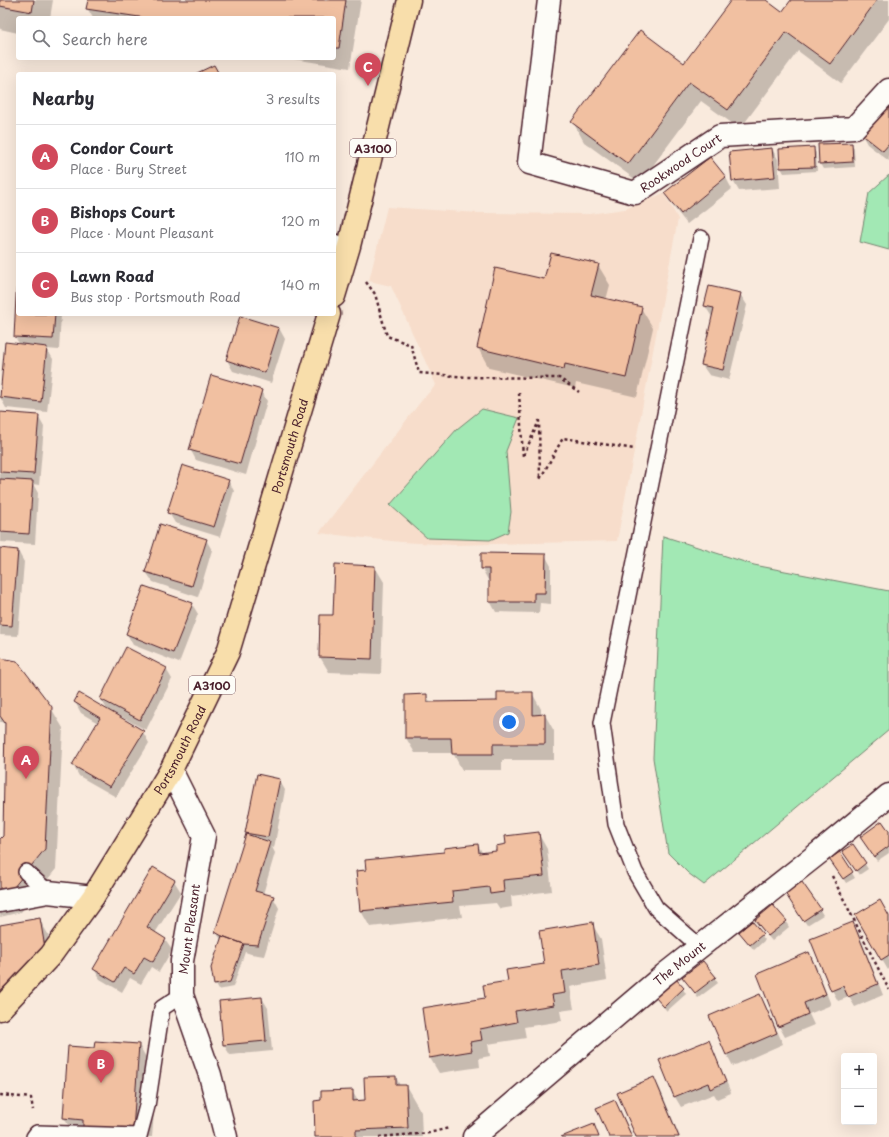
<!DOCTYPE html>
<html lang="en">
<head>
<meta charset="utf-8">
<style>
  body { margin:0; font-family:"Playpen Sans",sans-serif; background:#f7f7f7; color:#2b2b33 }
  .controls { position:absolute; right:12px; bottom:12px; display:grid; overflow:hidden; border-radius:4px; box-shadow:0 4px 16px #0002 }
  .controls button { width:36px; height:36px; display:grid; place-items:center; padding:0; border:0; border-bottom:1px solid #e1e1e2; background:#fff; color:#2b2b33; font:20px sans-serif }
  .you { position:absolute; left:509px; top:722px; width:14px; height:14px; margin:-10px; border:3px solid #fff; border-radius:50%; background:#1a73e8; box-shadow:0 0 0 6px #1a73e833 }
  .badge { display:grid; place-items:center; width:26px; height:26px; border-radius:50%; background:#d1495b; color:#fff; font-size:13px; font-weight:700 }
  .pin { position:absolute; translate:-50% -33px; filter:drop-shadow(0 1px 2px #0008) }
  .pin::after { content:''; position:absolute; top:21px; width:14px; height:12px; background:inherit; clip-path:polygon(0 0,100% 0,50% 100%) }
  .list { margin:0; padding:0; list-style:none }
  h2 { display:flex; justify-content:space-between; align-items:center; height:52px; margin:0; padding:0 16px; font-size:17px }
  h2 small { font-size:13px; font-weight:400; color:#7c7c81 }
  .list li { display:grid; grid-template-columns:26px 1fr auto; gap:12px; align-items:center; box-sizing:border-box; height:64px; padding:0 16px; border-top:1px solid #e1e1e2 }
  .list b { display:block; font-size:15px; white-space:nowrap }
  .list p { margin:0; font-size:13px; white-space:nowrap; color:#7c7c81 }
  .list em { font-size:13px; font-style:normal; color:#7c7c81 }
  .icon { flex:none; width:22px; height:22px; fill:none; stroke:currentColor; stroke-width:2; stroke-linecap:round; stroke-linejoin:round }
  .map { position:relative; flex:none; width:889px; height:1137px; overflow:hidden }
  .search { position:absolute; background:#fff; box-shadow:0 4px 16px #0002; left:16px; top:16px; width:320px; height:44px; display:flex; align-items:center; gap:10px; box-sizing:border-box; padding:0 14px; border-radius:4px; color:#7c7c81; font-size:15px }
  .panel { position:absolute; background:#fff; box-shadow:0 4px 16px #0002; left:16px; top:72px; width:320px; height:244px; border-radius:4px }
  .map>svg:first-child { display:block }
  .built { fill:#f7ddcb }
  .green { fill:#a2e8b4; stroke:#768470 }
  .shadow { fill:#0003 }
  .building { fill:#f1c0a1; stroke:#4a1f2b }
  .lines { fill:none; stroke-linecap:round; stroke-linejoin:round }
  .lane-casing { stroke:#4a1f2b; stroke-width:18 }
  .street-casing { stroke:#4a1f2b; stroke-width:25 }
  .primary-casing { stroke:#4a1f2b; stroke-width:25 }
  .path { stroke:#4a1f2b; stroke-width:2.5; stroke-dasharray:3 3; stroke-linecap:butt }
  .lane { stroke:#fdfcf7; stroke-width:15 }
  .street { stroke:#fdfcf7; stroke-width:22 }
  .primary { stroke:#f8deab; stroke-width:22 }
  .labels { text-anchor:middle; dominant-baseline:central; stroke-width:4; stroke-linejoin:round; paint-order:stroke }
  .shield { fill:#fdfcf7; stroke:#806168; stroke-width:1 }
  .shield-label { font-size:11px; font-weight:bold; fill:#4a1f2b }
  .street-label { font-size:12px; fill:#4a1f2b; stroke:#fdfcf7 }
</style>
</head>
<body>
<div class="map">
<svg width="889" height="1137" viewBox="0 0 889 1137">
  <rect width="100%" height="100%" fill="#f9eadd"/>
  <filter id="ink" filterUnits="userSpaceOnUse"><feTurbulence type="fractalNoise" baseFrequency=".025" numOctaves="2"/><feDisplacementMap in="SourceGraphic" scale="8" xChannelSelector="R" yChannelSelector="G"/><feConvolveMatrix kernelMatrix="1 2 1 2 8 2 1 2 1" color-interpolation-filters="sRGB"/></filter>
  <g filter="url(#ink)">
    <!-- built -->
    <path class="built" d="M664,193L678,219L617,541L454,545L401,542L319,533L422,400L436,385L391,286L369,281L387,207L479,213L589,214L625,209Z"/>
    <!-- green -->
    <path class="green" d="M889,175V250L860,242L869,193Z
      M482,409L519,418L506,451L511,512L508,532L490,540L427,538L390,505L457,429Z
      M663,536L754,565L889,591V730L704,885L688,873L668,853L653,758Z"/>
    <!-- shadow -->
    <path class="shadow" d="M0,0H53L50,18H18V33L0,29Z
      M89,0H361L350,68L287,58H334V18H93L87,8Z
      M732,0H764L782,13L792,0H889V19L841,83L798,51L740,129L701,101L640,183L584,142L573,122L685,64Z
      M889,102V161L867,144L861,133Z
      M852,144L854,149L855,167L823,169L820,164Z
      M813,148L816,153L817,171L784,173L781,168Z
      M772,149L778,159L780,188L739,191L733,181Z
      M709,158L726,178L732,189L687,224L671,204L665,194Z
      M598,265L610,285L606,300L641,308L653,328L637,397L576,383L575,388L489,368L478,348L545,280Z
      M740,294L747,305L729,380L709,375L702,365L713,317H712L705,306Z
      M18,314H61L59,350L47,349L53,359L47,412L6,408L0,397L20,345L15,337Z
      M279,328L285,339L271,383L233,371L227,360Z
      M261,391L267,401L246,475L196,460L190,449Z
      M0,413L38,416L44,427L39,485L33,484L38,493L35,544L0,542Z
      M228,480L234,491L220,537L175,523L169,513Z
      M206,540L212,550L198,597L153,582L146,572Z
      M0,549L18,551L24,562L18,636L0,635Z
      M545,555L551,566V604L540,603L539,613L496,612L490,601V579L488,580L482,569Z
      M375,567L384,582L381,674L329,672L320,657L334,616Z
      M192,604L198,614L179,663L133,645L127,634Z
      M0,659L51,708L63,728L56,869L21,912L0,917V840L4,836L6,726L3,722H0Z
      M166,669L172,679L146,730L118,715L117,717L143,732L149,743L116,797L79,776L73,765L98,723L81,713L75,702L108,711L101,699Z
      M532,693L541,709V715H545L554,731V760H502V770H462L453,753H415L406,738L427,696L431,703L498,702Z
      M279,780L285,790L274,848L272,847L275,853L263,894L273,897L279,908L264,956L251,954L245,952L233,987L218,990L215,985L212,968L222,941L216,932L248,836L246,833Z
      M538,833L547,849L552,891L511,896L512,907L500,909L496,903L460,906L462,917L370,927L361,911L357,872L478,845L483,854L498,852L507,845Z
      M889,833V853L877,861L861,838Z
      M853,845L868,869L859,875L847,856Z
      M834,864L852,873L855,878L846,883Z
      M154,869L174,881L181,892L155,933L165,940L172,950L159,972L151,967L141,984L130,978L122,992L100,979L94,969Z
      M789,898L820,910L823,915L807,925Z
      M856,915L889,918V969L888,970Z
      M39,919L48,934L53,964L0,926Z
      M756,920L786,922L789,927L772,941L759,926Z
      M752,922L765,940L754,950L743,937L740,932Z
      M852,923L859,934L883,995L855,1007L849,997L838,1001L832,990Z
      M592,924L601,939L607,980L570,987L574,1009L560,1011L562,1021L524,1027L526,1038L488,1044L490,1056L479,1058L480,1067L439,1073L430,1058L486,999L509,982L545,965Z
      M809,954L815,964L831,1005L809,1014L814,1025L785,1037L779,1026Z
      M703,962L718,983L698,998L683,977Z
      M683,989L686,994L667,1011L659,1002L656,997Z
      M760,995L766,1006L783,1044L733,1066L727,1055L711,1016Z
      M262,998L268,1008L272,1051L230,1055L224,1045Z
      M708,1041L714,1052L731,1093L717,1099L714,1094L681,1107L675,1097Z
      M139,1045L157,1077L152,1137H75L64,1118L69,1047L95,1050Z
      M396,1077L400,1086H406L421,1112L422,1137H316L352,1091L358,1101H366Z
      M654,1078L660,1089L680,1137H637Z
      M615,1101L621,1112L633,1137H610Z"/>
    <!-- building -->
    <path class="building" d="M0,0H34L32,12L0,6Z
      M88,0H346L339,48H334V18H146L86,9Z
      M731,0H766L782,12L791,0H877L830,64L786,32L728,110L689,82L628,164L571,122L640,30L684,63Z
      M214,65L219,74H195Z
      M889,100V144L883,151L860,133Z
      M852,143L853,162L819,164L818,144Z
      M814,147L815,167L780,168L779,149Z
      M772,148L775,177L732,181L729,152Z
      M710,157L726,177L681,214L664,193Z
      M551,253L599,264L591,295L642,307L626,378L565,364L564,369L477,348L495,268L544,279Z
      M17,277H18V314H55L53,339L14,337Z
      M709,286L741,293L723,370L701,365L714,308L704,306Z
      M240,316L279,328L265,373L226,360Z
      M5,342L47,347L41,402L0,397Z
      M211,375L262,390L240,464L189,450Z
      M0,412L39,415L34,474L0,472Z
      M182,465L229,480L214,527L167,513Z
      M0,479L33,481L29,534L0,532Z
      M160,524L207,539L192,586L145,572Z
      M0,548L18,550L12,626L0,625Z
      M481,553L546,554L545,593H534V602H489V569H481Z
      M335,564L375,566L372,659L319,657L320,615H333Z
      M144,586L193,603L173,653L126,634Z
      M126,647L167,668L140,720L100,699Z
      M0,658L17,661L52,707L45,849L9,893L0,895V839L3,836L5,723L0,716Z
      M497,692H533V715L545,714V744H493V754H452L451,738H405V695L427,694V702L497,701Z
      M79,693L144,731L110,787L72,765L100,718L74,702Z
      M257,774L280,779L268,837L245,833Z
      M882,821L889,831V846L874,857L860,837Z
      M539,832L544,876L503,880L504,892L490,894L489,887L452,891L453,902L360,911L356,871L366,870L365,860L444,852V848L478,844L479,853L496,851V846L506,844L505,836Z
      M246,834L270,842L255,891L274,896L258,945L244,944L222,936L215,932Z
      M853,844L866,863L856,871L842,851Z
      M840,852L853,872L843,879L829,859Z
      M153,867L175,880L147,927L166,939L153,962L144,957L134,974L124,968L115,982L93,969Z
      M802,882L821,909L803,921L785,893Z
      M880,900L889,916V955L881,960L855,915Z
      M773,905L787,921L768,936L755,920Z
      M40,918L45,948L0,993V925Z
      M752,921L763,934L750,945L739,932Z
      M593,922L599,965L562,971L565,993L552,995L554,1005L515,1011L517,1022L480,1029L482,1040L470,1042L472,1051L429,1058L422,1008L485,998L483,985L508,981L506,970L544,964L539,931Z
      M853,922L878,984L848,997L843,986L831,991L810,939Z
      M222,936L244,944L230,982L214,985L211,968Z
      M809,952L826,994L804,1003L808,1014L778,1027L757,974Z
      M703,961L716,977L695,993L682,977Z
      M675,978L684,988L664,1007L655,997Z
      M760,994L777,1033L726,1055L709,1016Z
      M262,997L266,1041L223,1045L219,1001Z
      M709,1040L726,1082L710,1089L708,1083L674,1097L659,1060Z
      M95,1041L139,1044L133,1131L83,1127V1120L63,1118L68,1046L94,1048Z
      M396,1076V1085H406L408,1128L356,1130V1137H315L314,1101L321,1100V1091L353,1090V1101L365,1100L364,1077Z
      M654,1077L679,1137H636L617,1093Z
      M615,1100L632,1137H609L596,1108Z
      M594,1124L599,1137H561Z"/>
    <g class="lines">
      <!-- lane casing -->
      <g class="lane-casing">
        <path id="lane" d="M334,242L349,246
          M26,872L48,892
          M700,947L656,908L635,872L616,824L602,723L701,238
          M34,1137L37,1133L139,1136L147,1106L162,1008L182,995"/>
      </g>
      <!-- street casing -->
      <g class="street-casing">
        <g id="street">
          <path id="s1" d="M549,0L529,163L635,193L720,136L854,128L889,90"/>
          <path d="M171,770L204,836L182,961V995L210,1075L226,1137"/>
          <path d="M0,901L48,892L93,897"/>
          <path id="s2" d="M474,1137L664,975L820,852L889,795"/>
        </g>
      </g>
      <!-- primary casing -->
      <g class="primary-casing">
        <g id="primary">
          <path d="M334,296L349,246L409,0"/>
          <path id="s3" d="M0,1009L51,955L93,897L171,770L228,652L329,314"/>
        </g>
      </g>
      <!-- path -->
      <path class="path" d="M366,282L375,294L387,336L411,345L419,373L466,377L559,378L579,392
        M519,393L523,457L539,421L540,479L563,438L635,449
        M832,876L889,990
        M0,1095L31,1098L33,1110
        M379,1137L429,1133L449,1128"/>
      <!-- lane -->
      <use href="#lane" class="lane"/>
      <!-- street -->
      <use href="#street" class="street"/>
      <!-- primary -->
      <use href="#primary" class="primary"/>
    </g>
  </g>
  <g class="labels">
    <!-- shield labels -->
    <g class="shield">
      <rect x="350" y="139" width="46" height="18" rx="3"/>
      <rect x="189" y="676" width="46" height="18" rx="3"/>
    </g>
    <g class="shield-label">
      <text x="373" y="148">A3100</text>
      <text x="212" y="685">A3100</text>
    </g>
    <!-- street labels -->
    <g class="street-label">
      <text stroke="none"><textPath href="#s1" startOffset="329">Rookwood Court</textPath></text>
      <text stroke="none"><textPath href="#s3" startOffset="641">Portsmouth Road</textPath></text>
      <text stroke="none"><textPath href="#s3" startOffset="317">Portsmouth Road</textPath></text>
      <text transform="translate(189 929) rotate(-82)">Mount Pleasant</text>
      <text stroke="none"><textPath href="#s2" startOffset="269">The Mount</textPath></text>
    </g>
  </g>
</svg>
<div class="controls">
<button>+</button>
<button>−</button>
</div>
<div class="you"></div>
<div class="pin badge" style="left:26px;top:779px">A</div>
<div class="pin badge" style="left:101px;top:1083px">B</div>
<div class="pin badge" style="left:368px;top:86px">C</div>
<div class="search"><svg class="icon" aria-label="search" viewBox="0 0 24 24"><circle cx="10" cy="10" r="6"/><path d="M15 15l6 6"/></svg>Search here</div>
<section class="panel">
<h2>Nearby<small>3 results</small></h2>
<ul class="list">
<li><span class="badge">A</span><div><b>Condor Court</b><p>Place · Bury Street</p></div><em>110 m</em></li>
<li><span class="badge">B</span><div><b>Bishops Court</b><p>Place · Mount Pleasant</p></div><em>120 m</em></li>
<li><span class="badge">C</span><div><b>Lawn Road</b><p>Bus stop · Portsmouth Road</p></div><em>140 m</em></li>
</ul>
</section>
</div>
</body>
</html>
